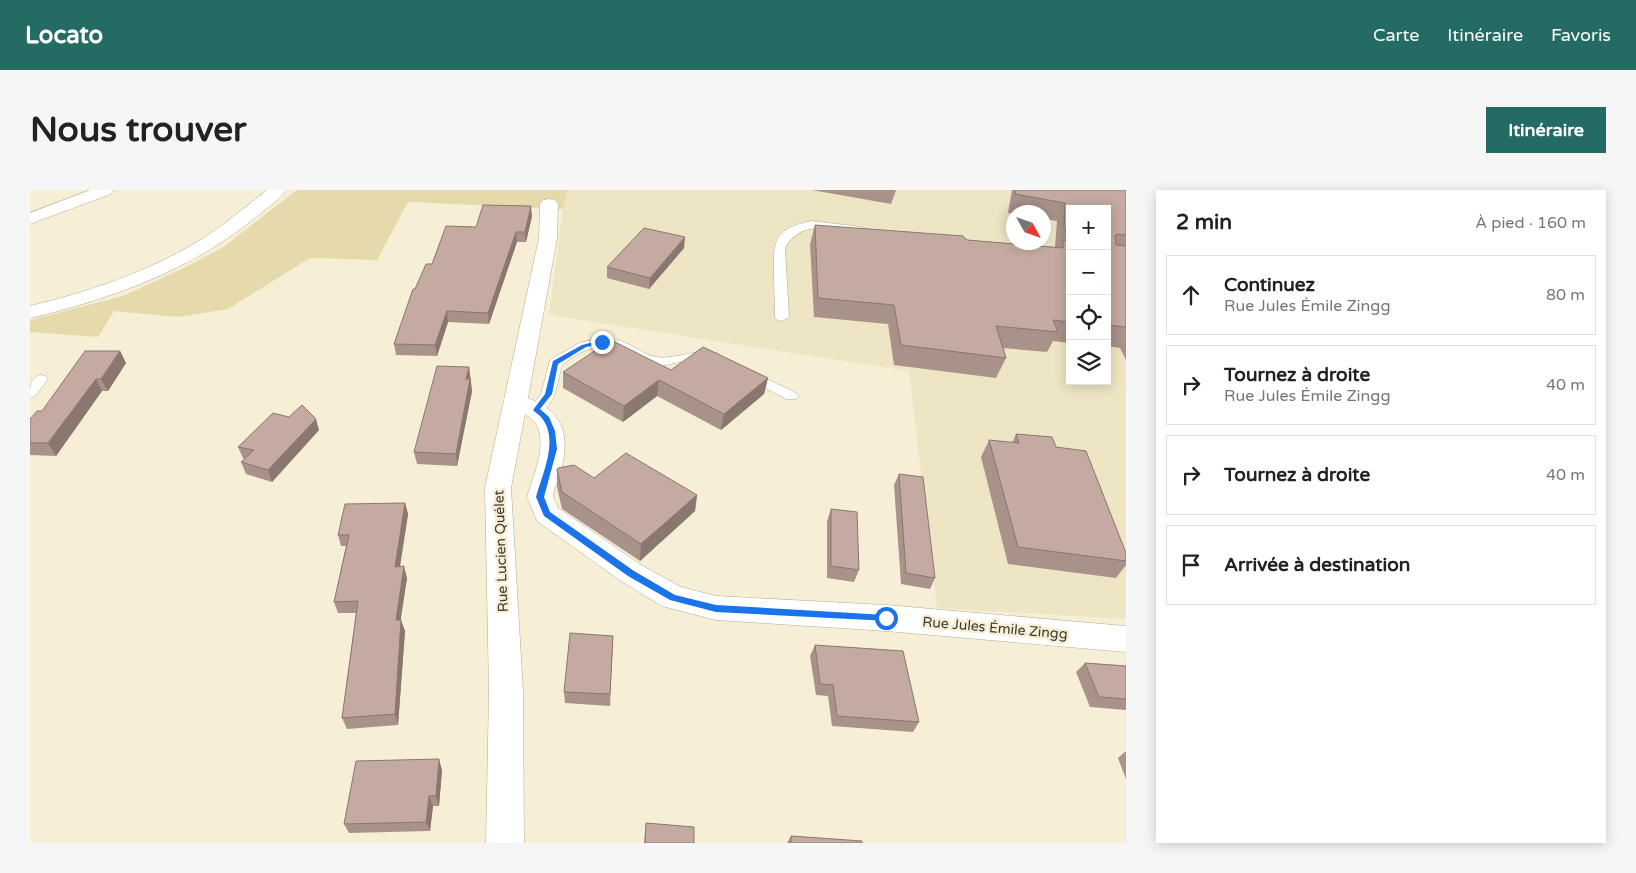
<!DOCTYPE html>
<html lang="fr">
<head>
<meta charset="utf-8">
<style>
  body { margin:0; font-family:"Varela Round",sans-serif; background:#f6f6f6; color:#222 }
  .controls { position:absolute; right:15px; top:15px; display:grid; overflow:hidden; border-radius:0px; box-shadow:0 2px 12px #0003 }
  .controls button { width:45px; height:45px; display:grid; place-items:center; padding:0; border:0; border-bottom:1px solid #e0e0e0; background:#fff; color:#222; font:25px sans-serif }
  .compass { position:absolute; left:976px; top:15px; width:45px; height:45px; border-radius:50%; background:#fff; box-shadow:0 2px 12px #0003; rotate:130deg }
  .stop { position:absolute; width:15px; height:15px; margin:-11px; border:4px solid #1a73e8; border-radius:50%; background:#fff }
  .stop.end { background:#1a73e8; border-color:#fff; box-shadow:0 1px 5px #0008 }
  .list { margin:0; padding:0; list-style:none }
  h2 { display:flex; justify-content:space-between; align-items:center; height:65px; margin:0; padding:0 20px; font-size:21px }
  h2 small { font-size:16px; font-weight:400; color:#767676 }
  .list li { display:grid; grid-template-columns:32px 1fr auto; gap:15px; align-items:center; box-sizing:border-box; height:80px; margin:0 10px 10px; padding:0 10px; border:1px solid #e0e0e0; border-radius:0px }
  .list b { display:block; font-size:19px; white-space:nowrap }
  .list p { margin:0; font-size:16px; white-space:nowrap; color:#767676 }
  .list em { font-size:16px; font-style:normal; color:#767676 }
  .icon { flex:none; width:28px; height:28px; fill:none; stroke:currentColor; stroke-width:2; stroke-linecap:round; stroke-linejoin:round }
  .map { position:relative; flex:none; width:1096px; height:653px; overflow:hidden; border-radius:0px }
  header { display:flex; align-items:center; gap:30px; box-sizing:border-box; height:70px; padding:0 25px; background:#246c63; color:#fff }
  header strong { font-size:24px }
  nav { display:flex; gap:28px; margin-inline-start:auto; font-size:18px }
  .intro { display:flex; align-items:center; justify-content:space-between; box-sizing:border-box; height:120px; padding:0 30px }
  h1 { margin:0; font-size:35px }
  .button { padding:12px 22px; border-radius:0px; background:#246c63; color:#fff; font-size:18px; font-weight:700 }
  main { display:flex; gap:30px; padding:0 30px }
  aside { flex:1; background:#fff; border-radius:0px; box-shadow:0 2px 12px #0003 }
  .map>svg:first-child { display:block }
  .built { fill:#ede5c4; fill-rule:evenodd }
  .green { fill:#e6daac }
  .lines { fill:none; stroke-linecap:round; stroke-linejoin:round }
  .service-casing { stroke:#b2ac94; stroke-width:1 }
  .minor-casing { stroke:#b2ac94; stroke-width:1 }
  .service { fill:#fff; fill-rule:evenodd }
  .minor { fill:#fff; fill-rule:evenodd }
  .wall { fill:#a9928a }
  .shaded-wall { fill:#897770 }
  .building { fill:#c4aaa0; stroke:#897770 }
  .route { fill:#1a73e8 }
  .labels { text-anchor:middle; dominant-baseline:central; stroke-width:5; stroke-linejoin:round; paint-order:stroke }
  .street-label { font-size:14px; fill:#3c3a30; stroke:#f6efd6 }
</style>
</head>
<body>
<header>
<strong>Locato</strong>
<nav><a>Carte</a><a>Itinéraire</a><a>Favoris</a></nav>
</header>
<div class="intro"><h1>Nous trouver</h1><a class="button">Itinéraire</a></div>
<main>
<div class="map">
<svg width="1096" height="653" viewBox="0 0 1096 653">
  <rect width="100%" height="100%" fill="#f6efd6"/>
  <!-- built -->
  <path class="built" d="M538,0H1096V429L907,418L879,181L519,125L533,19ZM1040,19H1077V191H1040ZM984,22H1014V52H984Z"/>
  <!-- green -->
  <path class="green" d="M267,0H538L533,19L378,12L347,70L280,68L198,119L148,127L84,121L68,147L0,142V130L93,106L156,77L192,58Z"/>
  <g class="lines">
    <!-- service casing -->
    <g class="service-casing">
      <path id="service" d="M781,31L831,37L837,40L831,43C802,40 772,28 755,58L759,127L752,131L747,130L745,127C745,113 744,98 744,84C743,49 745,39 781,31Z
        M572,148C578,149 585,149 591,151C603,155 614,165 626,167C645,170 667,158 688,163L690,166L688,169C678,172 668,170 657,171C644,172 633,178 619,175C611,173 603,167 595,164C571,151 552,159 532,175L525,204L520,214L511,223H501L498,220L511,204L520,170L549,153Z
        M715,178L766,203L769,206L766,209H756L710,185L708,182L710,179Z
        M11,185L16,186L18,189L5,206L0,208C0,197 0,188 11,185Z"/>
    </g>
    <!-- minor casing -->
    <g class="minor-casing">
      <path id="minor" d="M60,0H83L81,4L0,34V23Z
        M237,0H256C249,11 235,19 225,28C159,81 81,109 0,128V116C58,102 115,83 167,52C192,37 214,18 237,0Z
        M519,9L525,10L528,14L527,48L498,208C536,223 540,247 530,284C528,290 523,300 523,307C524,310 527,315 528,318L611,375L651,397L686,406L856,415L1096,436V462L856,441L686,430L632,416L591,391L507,331L497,307C503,287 516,259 508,238C506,232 500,228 495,224L481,298L493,502L494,653H456L459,502L455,298L509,48L510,14L513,10Z"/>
    </g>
    <!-- service -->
    <use href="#service" class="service"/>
    <!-- minor -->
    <use href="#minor" class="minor"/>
  </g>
  <!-- wall -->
  <path class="wall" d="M782,0H866L861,14Z
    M982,0H1096V170L1090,158L1077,156V19H1040V153L1023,151L1017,162L973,158L976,168L966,188L864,175L858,134L784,127L780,54L785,35L937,50L1025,57L1027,31L1014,29V22H984V24L978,23Z
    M502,26L496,52H487L459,134L418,132L407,166L366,165L364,154L385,99L402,74Z
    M654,58L619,99L577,88V77Z
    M90,161L96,173L78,201H72L26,266L0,265V229L12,221Z
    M439,177L442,201L427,276L387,274L384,262Z
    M641,180L738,188L734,204L691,240L627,206L593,232L533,198V182Z
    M289,240L242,292L216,284L211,272L215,269L213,268L208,257Z
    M986,244L1026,257L1096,363V375L1086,388L978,374L951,267L959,250L982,253Z
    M527,280L564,288L667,305L665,321L610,371L532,319L527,297Z
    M869,284L905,388L900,399L871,394L864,295Z
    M375,313L378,324L370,377L377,388L370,430L375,441L368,535L317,539L312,528L326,423H308L304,412L316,356H311L308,345Z
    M801,319L829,380L824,392L797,388V331Z
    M583,446L580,516L535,513L534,502Z
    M785,455L889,532L883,542L802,536L798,506L786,505L780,466Z
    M1055,473L1096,476V520L1060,517L1046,482Z
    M1096,561V589L1088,568Z
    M412,580L409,616H403L400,641L319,643L314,634Z
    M616,633L664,653H614Z
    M761,646L832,653H757Z"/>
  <!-- shaded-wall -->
  <path class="shaded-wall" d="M501,16L502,26L496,52L495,42Z
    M486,42L487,52L459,134L458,123Z
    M655,47L654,58L619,99L620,88Z
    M417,121L418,132L407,166L405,155Z
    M90,161L96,173L78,201L71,189Z
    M439,177L442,201L427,276L426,264L436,189Z
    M738,188L734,204L691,240L694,224Z
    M66,189L72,201L26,266L18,253Z
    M629,190L627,206L593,232L594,216Z
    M286,229L289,240L242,292L238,280Z
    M667,305L665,321L610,371L611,354Z
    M375,313L378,324L368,388L365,377Z
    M374,376L377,388L369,441L366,430Z
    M371,430L375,441L368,535L365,524Z
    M409,569L412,580L409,616L406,606Z
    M399,606L403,616L400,641L396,632Z"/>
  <!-- building -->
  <path class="building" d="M986,0H1096V45L1087,44L1085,46L1086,55L1096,56V137L1077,135V19H1040V40L1034,39L1035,13L985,4Z
    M453,15L501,16L495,42H486L458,123L417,121L405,155L364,154L383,99H385L396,74H402L416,36L446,37Z
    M785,35L933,46L937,50L1033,58V50L1040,51V132L1023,130L1028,142L966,136L976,168L871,155L864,115L788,108Z
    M614,38L655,47L620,88L577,77Z
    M581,150L641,180L673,157L738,188L694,224L629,190L594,216L533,182Z
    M55,161H90L71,189H66L18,253H0V229L7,221H12Z
    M407,176L439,177L436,189H440L426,264L384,262Z
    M272,215L286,229L238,280L211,272L224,260L208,257L243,223L259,227Z
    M986,244L1022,247L1026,257L1056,261L1096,363V371L988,357L959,250L989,253Z
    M596,263L667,305L611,354L532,302L527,280L528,278L544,275L564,288Z
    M869,284L893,287L905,388L876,383Z
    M375,313L365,377L374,376L366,430H371L365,524L312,528L328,411L304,412L319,345H308L315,314Z
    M801,319L827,322L829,380L801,376Z
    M540,443L583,446L580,504L534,502Z
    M785,455L873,461L889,532L807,526L803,495L790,494Z
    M1055,473L1096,476V509L1069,507Z
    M409,569L406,606H399L396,632L314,634L326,571Z
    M616,633L664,637V653H615Z
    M761,646L832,651V653H761Z"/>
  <!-- route -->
  <path class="route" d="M572,150H575V153L556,157L528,174L522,204L510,219L519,227L525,241L527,259L514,307L520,322L604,381L645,405L686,415L856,425L859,426V431L686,422L640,410L598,386L514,326L506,307C512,284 530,249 511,227C509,225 505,222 503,220L515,204L523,171L552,155Z"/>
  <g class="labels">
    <!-- street labels -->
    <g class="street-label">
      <text transform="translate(471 361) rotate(-92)">Rue Lucien Quélet</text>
      <text transform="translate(965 438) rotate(5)">Rue Jules Émile Zingg</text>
    </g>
  </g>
</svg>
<div class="controls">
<button>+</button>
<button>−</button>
<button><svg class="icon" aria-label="locate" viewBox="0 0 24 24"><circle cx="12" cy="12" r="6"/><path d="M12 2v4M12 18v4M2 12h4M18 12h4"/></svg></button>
<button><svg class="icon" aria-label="layers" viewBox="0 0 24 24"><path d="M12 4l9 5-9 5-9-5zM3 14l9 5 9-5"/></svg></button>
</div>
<svg class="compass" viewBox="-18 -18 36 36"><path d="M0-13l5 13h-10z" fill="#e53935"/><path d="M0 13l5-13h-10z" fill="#767676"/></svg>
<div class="stop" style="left:856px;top:428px"></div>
<div class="stop end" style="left:572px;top:152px"></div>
</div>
<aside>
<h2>2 min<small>À pied · 160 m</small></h2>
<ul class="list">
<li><svg class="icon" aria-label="ahead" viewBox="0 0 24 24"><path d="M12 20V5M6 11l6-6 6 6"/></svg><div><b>Continuez</b><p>Rue Jules Émile Zingg</p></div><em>80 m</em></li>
<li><svg class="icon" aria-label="right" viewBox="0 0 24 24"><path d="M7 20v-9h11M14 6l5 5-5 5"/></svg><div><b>Tournez à droite</b><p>Rue Jules Émile Zingg</p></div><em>40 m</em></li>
<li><svg class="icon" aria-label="right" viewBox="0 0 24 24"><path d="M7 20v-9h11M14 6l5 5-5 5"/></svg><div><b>Tournez à droite</b></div><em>40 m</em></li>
<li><svg class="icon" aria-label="arrive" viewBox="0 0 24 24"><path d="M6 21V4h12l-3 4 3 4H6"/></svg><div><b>Arrivée à destination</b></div></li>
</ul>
</aside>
</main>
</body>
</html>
